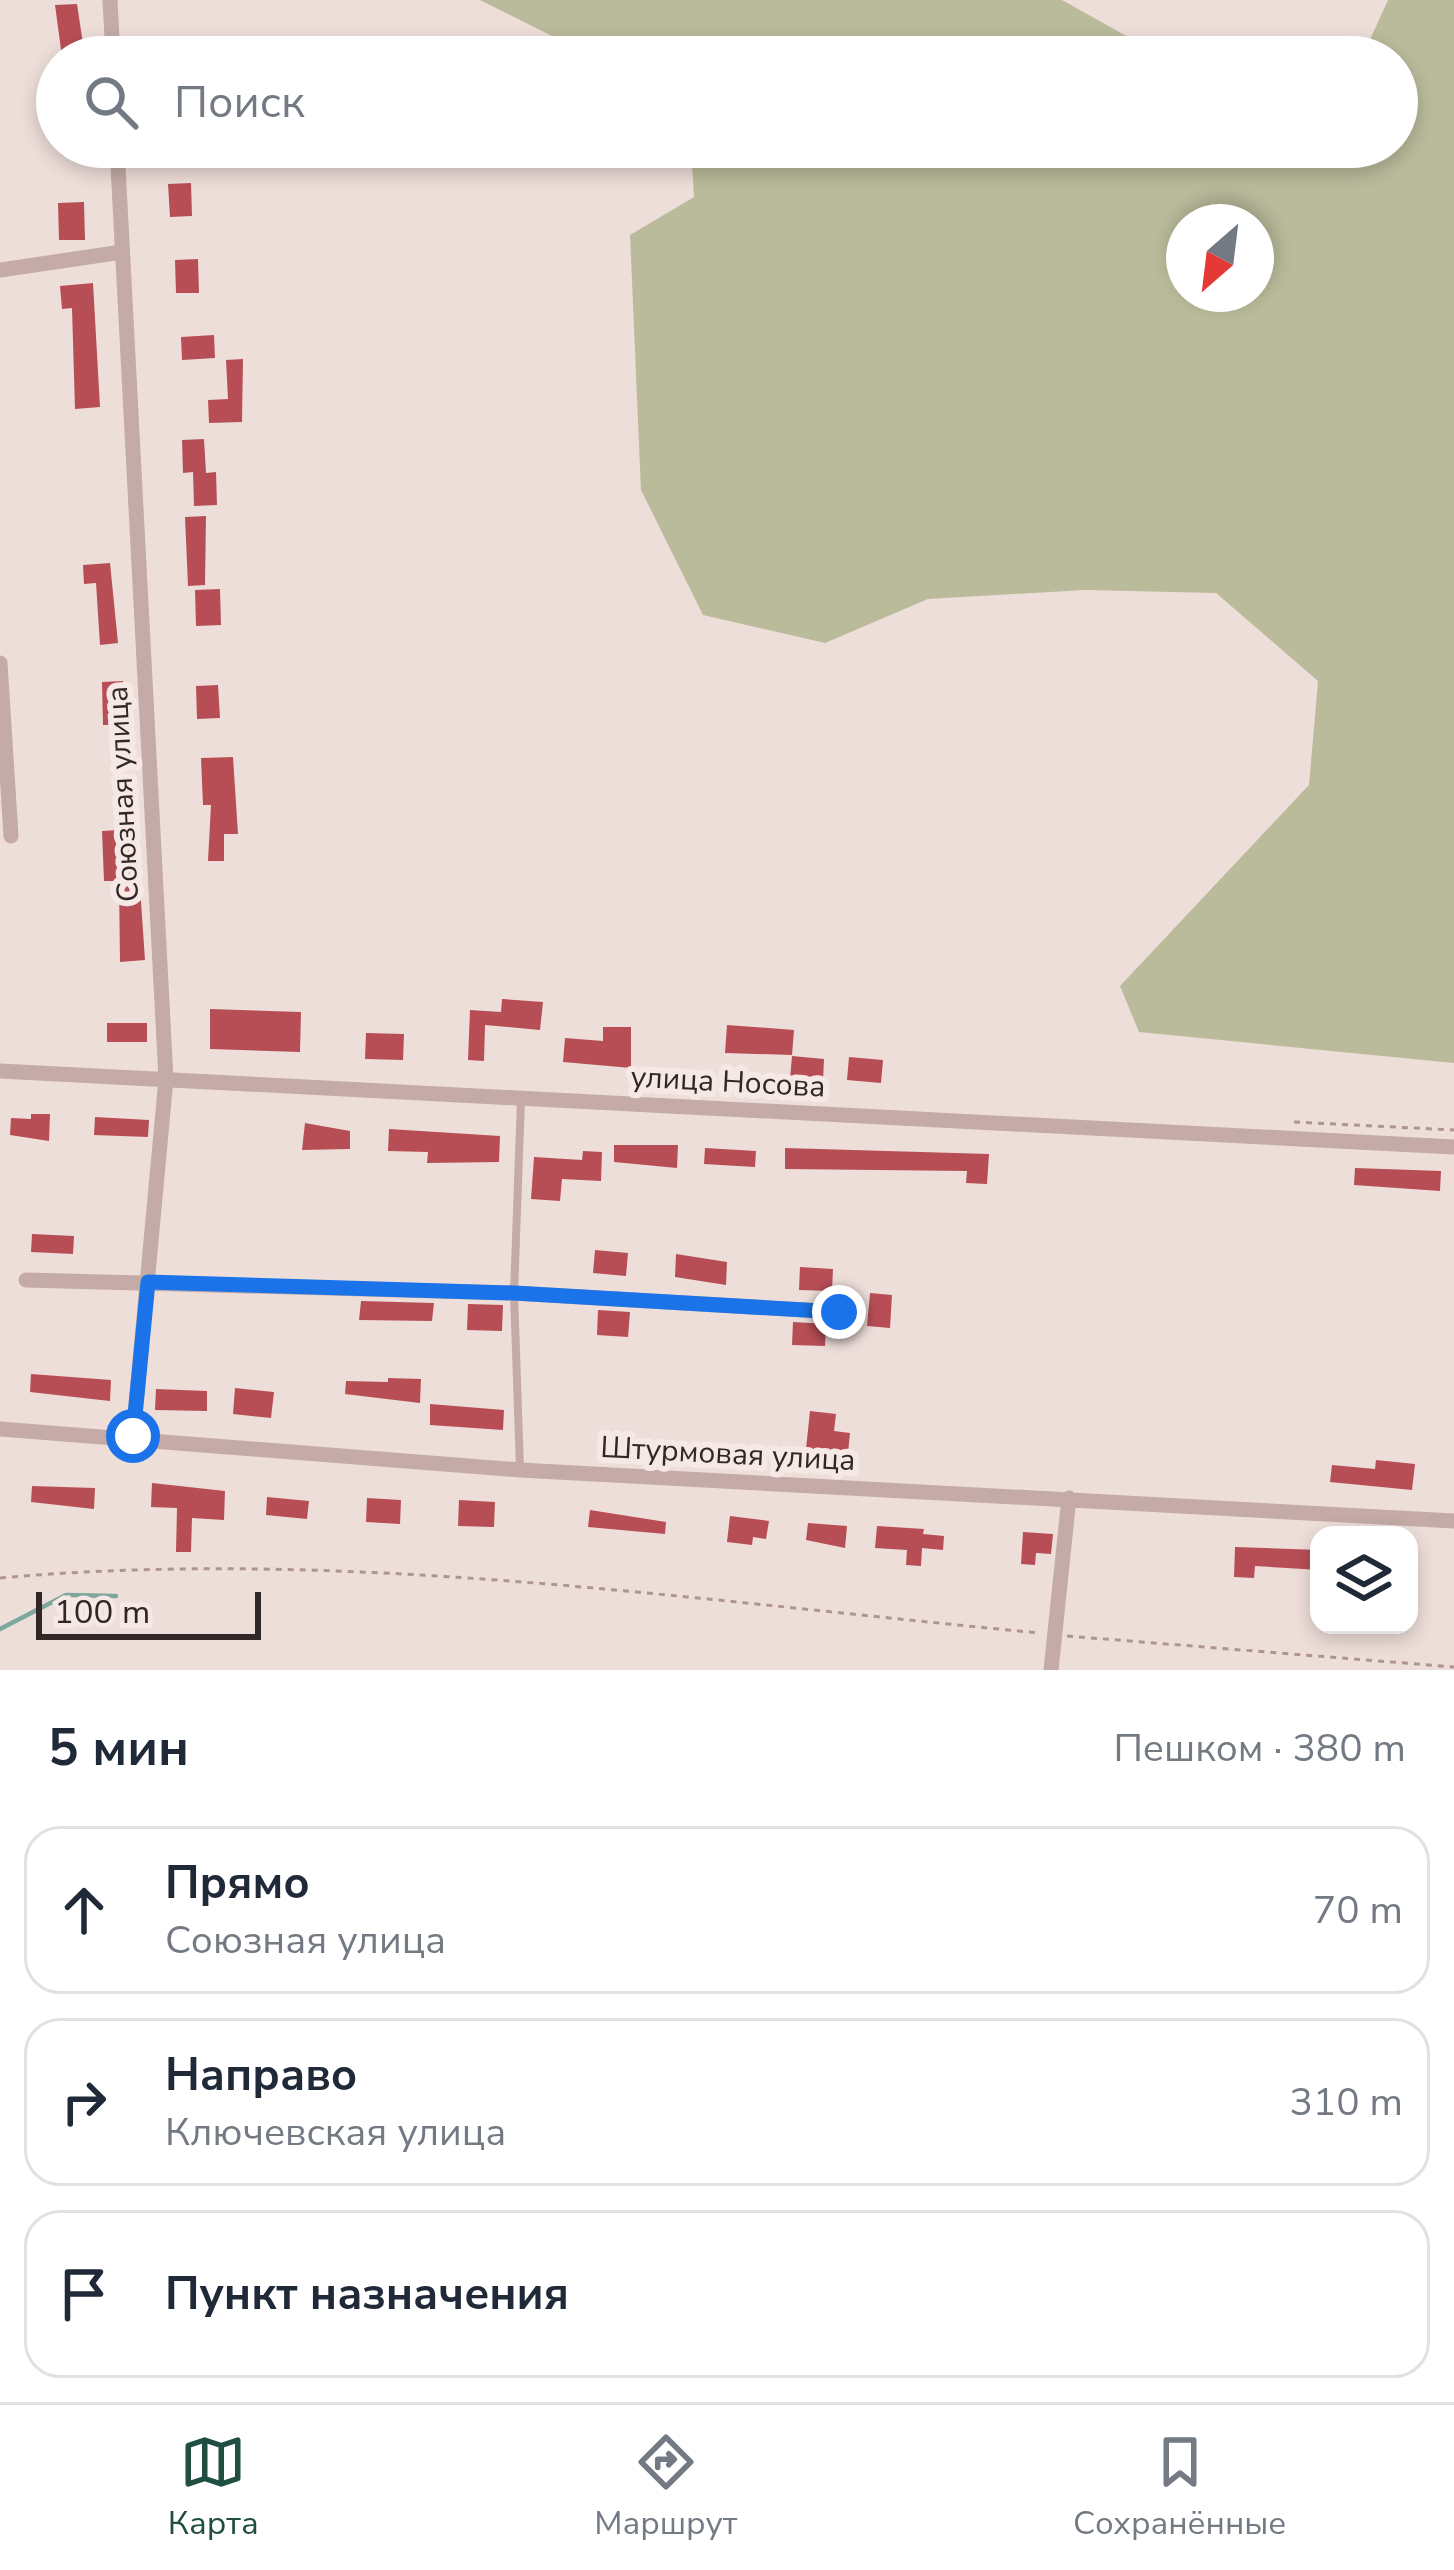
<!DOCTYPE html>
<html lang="ru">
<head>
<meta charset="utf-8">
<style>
  body { margin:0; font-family:"Nunito Sans",sans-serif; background:#f6f6f7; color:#1f2937 }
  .controls { position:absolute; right:36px; bottom:36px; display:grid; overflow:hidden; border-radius:24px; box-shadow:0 6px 18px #0003 }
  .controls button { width:108px; height:108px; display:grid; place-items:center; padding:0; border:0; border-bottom:3px solid #e0e1e3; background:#fff; color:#1f2937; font:60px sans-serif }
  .compass { position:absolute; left:1166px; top:204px; width:108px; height:108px; border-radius:50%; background:#fff; box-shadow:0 6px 18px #0003; rotate:208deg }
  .scale { position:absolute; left:36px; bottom:30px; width:225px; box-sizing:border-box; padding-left:12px; border:6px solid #312727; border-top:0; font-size:33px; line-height:42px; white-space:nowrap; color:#312727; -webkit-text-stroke:9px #f6e9e5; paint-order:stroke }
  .stop { position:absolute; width:36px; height:36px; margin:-27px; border:9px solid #1a73e8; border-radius:50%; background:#fff }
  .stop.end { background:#1a73e8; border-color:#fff; box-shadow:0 3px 12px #0008 }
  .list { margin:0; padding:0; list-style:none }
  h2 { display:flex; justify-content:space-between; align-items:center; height:156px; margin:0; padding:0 48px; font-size:51px }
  h2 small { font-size:39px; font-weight:400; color:#747a83 }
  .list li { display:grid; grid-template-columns:78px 1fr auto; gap:36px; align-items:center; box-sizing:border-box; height:168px; margin:0 24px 24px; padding:0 24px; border:3px solid #e0e1e3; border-radius:36px }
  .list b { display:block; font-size:45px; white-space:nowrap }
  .list p { margin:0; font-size:39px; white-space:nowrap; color:#747a83 }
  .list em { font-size:39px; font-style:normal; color:#747a83 }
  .icon { flex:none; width:66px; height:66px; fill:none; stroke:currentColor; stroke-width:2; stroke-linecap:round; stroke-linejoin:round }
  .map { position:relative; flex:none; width:1454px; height:1670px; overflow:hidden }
  .search { position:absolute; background:#fff; box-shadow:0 6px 18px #0003; left:36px; right:36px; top:36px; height:132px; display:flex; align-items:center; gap:30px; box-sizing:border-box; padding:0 42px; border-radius:66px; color:#747a83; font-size:45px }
  .sheet { height:732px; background:#fff }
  nav { display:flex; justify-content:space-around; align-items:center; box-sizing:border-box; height:168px; border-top:3px solid #e0e1e3; background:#fff; font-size:33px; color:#747a83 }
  nav a { display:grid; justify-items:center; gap:6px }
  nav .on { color:#214e43 }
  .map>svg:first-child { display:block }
  .green { fill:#babb9b; fill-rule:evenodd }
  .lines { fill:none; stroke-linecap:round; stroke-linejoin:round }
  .stream { stroke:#7ca79b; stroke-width:4.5 }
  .building { fill:#b74e56 }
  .path { stroke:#af9592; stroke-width:3; stroke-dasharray:6 6; stroke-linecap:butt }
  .service { stroke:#c4aba7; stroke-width:8 }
  .minor { stroke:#c4aba7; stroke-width:15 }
  .route { stroke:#1a73e8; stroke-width:15 }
  .labels { text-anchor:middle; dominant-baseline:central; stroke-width:12; stroke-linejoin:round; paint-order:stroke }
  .street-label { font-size:30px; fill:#312727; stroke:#f6e9e5 }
</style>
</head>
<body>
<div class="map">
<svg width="1454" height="1670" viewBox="0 0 1454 1670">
  <rect width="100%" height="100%" fill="#eeded9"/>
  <!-- green -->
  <path class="green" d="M480,0H1062L1164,57H594Z
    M1388,0H1454V1063L1139,1032L1120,986L1309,785L1318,681L1216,593L1085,590L928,599L825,643L703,615L641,490L630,235L694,197L691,147H1397V57H1362ZM1184,222H1256V294H1184Z"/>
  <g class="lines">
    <!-- stream -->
    <path class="stream" d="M0,1629L66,1595L116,1596"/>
  </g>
  <!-- building -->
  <path class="building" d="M77,4L85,57H62L55,5Z
    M191,183L192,216L170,217L168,184Z
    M84,202L85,240H59L58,203Z
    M198,259L199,293H176L175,260Z
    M93,283L100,407L75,409L72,308L62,309L60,286Z
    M214,335L215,358L182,360L181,337Z
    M243,359L242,422L209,423L208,400L228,399L226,360Z
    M204,439L206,473L216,472L217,505L194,506L193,472L183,473L182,440Z
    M206,516L205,585L188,586L185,517Z
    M110,563L118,643L100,645L96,583L84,584L83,565Z
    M220,589L221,625L196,626L195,590Z
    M123,681L124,725H103L102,682Z
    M218,685L220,718L197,719L196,686Z
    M233,757L238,834H224V861H208L211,805H203L201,758Z
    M136,829L145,960L120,962L119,881H104L102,831Z
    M502,999L543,1002L540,1030L485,1025L484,1061L468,1060L470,1010L501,1012Z
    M210,1009L301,1012L300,1052L210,1049Z
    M107,1023H147V1042H107Z
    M727,1025L794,1030L792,1055L725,1053Z
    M603,1027H631V1068L563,1062L565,1038L603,1041Z
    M366,1033L404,1034L403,1060L365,1059Z
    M792,1056L824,1059L823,1081L790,1079Z
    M849,1057L883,1060L881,1083L847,1080Z
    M31,1114H50L49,1141L10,1135L11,1118L31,1119Z
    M95,1117L149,1120L148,1137L94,1135Z
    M305,1123L350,1131V1149L302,1150Z
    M389,1129L500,1136L499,1162L427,1163L428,1152L388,1151Z
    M614,1145H678L677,1168L614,1162Z
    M705,1148L756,1151L755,1167L704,1164Z
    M785,1148L989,1154L987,1184L966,1183L967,1171L785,1169Z
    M583,1151L602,1152L601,1181L562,1179L560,1201L531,1199L534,1157L582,1160Z
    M1355,1168L1441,1171L1440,1191L1354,1185Z
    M32,1234L74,1236L73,1254L31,1252Z
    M595,1250L628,1253L626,1276L593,1273Z
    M676,1254L727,1262L726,1285L675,1277Z
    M800,1267L833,1269L832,1291L799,1290Z
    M870,1293L892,1295L890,1328L867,1326Z
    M361,1301L434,1303L432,1321L359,1320Z
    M468,1304L503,1305L502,1331L467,1330Z
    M598,1310L630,1312L628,1337L597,1335Z
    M793,1322L826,1324L825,1346L792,1345Z
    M31,1374L111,1380L110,1401L30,1392Z
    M388,1378L421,1379L420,1403L345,1394L346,1381L388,1382Z
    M235,1388L274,1392L271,1418L233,1414Z
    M156,1389L207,1391V1411L155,1410Z
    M430,1404L504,1410L503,1430L430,1425Z
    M810,1411L836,1414L834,1431L850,1433L848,1453L806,1449Z
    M1376,1460L1415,1464L1412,1490L1330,1482L1332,1465L1375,1469Z
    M152,1483L225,1491L224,1520L192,1518L191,1552H176L177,1508L151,1507Z
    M32,1486L95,1488L94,1509L31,1502Z
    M267,1497L309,1501L307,1519L266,1515Z
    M367,1498L401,1500L400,1524L366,1522Z
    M459,1500L495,1502L494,1527L458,1526Z
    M590,1510L666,1522L665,1534L588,1527Z
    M730,1516L769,1521L766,1539L753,1537L752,1545L727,1542Z
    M808,1523L847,1526L845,1548L806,1540Z
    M877,1526L924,1529L923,1534L944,1536L943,1550L922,1548L921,1566L906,1565L907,1550L875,1548Z
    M1023,1532L1053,1534L1051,1554L1036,1553L1035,1565L1021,1564Z
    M1235,1547L1319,1550V1570L1255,1566L1254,1578L1234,1577Z"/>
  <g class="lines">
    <!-- path -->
    <path class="path" d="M1294,1122L1454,1130
      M0,1578C346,1547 696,1601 1040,1633
      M1067,1636L1454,1667"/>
    <!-- service -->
    <path class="service" d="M520,1469L514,1293L521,1100"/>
    <!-- minor -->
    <path class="minor" d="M110,0L113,57
      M117,147L166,1079L133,1436
      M0,270L122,252
      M0,663L11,836
      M0,1071L1454,1147
      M26,1280L514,1293L839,1312
      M0,1429L520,1470L1454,1521
      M1051,1670L1069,1498"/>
  </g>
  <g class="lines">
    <!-- route -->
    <path class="route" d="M133,1436L148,1282L514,1293L839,1312"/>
  </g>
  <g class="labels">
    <!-- street labels -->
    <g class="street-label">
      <text transform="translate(123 794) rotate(-93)">Союзная улица</text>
      <text transform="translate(728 1082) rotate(3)">улица Носова</text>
      <text transform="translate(728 1454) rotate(3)">Штурмовая улица</text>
    </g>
  </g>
</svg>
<div class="controls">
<button><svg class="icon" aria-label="layers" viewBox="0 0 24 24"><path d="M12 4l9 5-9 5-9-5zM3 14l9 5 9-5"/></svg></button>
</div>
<svg class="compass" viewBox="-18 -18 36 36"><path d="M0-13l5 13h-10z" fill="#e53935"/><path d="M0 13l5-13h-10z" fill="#747a83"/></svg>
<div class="scale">100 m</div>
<div class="stop" style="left:133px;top:1436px"></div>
<div class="stop end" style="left:839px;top:1312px"></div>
<div class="search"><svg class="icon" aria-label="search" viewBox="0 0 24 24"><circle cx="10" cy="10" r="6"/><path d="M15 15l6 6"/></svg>Поиск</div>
</div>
<section class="sheet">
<h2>5 мин<small>Пешком · 380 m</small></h2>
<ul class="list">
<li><svg class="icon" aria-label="ahead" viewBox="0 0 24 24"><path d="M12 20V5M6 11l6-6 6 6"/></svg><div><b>Прямо</b><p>Союзная улица</p></div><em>70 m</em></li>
<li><svg class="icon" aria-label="right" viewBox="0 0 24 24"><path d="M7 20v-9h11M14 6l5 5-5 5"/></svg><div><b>Направо</b><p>Ключевская улица</p></div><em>310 m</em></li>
<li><svg class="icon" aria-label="arrive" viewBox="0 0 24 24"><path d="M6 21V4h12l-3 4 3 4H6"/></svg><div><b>Пункт назначения</b></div></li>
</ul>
</section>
<nav>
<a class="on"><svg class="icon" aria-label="map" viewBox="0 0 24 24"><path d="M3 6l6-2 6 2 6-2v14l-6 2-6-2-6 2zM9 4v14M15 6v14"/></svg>Карта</a>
<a><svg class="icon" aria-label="directions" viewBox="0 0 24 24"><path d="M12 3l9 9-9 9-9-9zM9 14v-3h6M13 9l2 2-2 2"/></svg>Маршрут</a>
<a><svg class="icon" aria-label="saved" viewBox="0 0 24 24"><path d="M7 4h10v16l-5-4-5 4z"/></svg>Сохранённые</a>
</nav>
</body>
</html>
